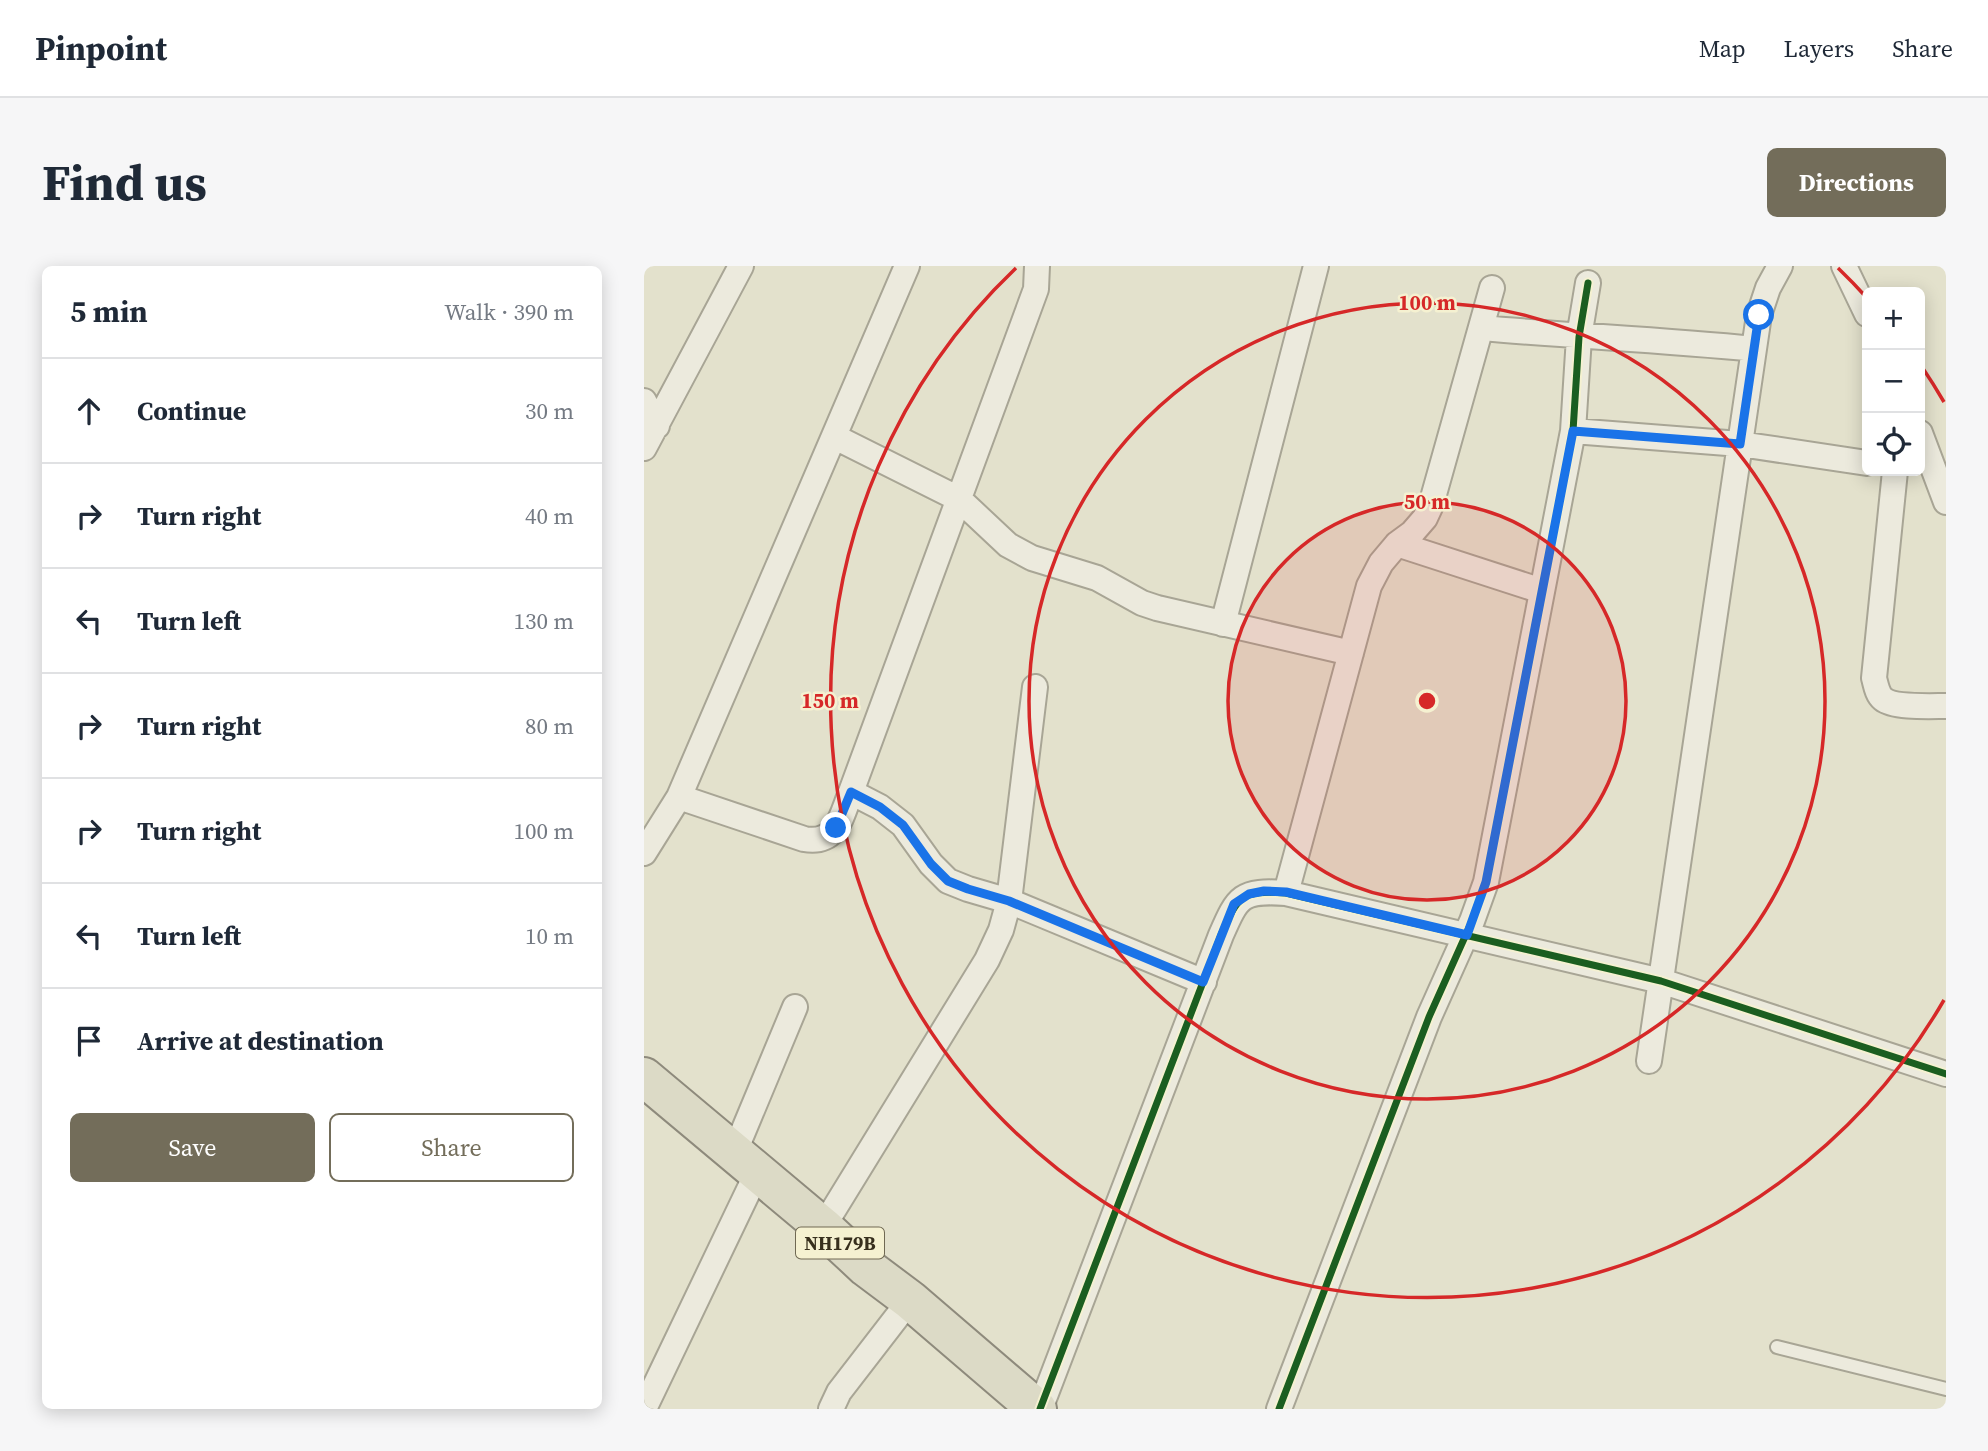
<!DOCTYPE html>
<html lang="en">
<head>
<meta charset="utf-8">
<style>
  body { margin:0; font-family:"Source Serif 4",serif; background:#f6f6f7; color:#1f2937 }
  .controls { position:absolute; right:21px; top:21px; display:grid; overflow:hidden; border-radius:10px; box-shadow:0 4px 18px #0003 }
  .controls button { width:63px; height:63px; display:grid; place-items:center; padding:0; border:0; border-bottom:2px solid #e0e1e3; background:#fff; color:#1f2937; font:35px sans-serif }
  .stop { position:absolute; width:21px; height:21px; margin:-16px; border:5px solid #1a73e8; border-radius:50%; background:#fff }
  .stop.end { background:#1a73e8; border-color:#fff; box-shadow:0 2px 7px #0008 }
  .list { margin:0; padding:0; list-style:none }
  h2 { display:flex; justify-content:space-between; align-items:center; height:91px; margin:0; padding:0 28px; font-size:30px }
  h2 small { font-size:23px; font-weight:400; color:#747a83 }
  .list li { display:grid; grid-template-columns:46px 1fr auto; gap:21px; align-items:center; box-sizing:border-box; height:105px; padding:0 28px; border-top:2px solid #e0e1e3 }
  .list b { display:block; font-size:26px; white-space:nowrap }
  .list em { font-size:23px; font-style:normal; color:#747a83 }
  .actions { display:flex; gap:14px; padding:21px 28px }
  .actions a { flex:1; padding:16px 0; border:2px solid #736d5a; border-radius:10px; text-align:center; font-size:24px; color:#736d5a }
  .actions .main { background:#736d5a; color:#fff }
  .icon { flex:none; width:38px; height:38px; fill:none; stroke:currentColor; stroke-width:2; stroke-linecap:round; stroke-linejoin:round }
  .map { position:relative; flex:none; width:1302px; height:1143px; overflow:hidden; border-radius:10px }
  header { display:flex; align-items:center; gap:42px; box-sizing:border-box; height:98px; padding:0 35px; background:#fff; border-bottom:2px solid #e0e1e3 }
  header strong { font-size:33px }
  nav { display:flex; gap:38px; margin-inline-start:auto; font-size:24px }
  .intro { display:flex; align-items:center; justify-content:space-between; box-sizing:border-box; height:168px; padding:0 42px }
  h1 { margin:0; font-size:49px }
  .button { padding:18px 32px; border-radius:10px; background:#736d5a; color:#fff; font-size:24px; font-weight:700 }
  main { display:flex; gap:42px; padding:0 42px }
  aside { flex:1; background:#fff; border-radius:10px; box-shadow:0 4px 18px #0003 }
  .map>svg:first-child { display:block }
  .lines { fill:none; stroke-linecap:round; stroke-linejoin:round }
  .service-casing { stroke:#a8a595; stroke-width:16 }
  .minor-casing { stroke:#a8a595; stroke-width:28 }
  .trunk-casing { stroke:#8e8a7c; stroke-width:42 }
  .service { stroke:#eceadd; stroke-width:12 }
  .minor { stroke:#eceadd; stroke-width:24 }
  .trunk { stroke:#dcdac6; stroke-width:38 }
  .cycleway-casing { stroke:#f5f1d1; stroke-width:11 }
  .cycleway { stroke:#1b5e20; stroke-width:7 }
  .route { stroke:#1a73e8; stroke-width:9 }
  .ring { fill:none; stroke:#d62828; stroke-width:3.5 }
  .labels { text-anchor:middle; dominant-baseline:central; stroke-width:5; stroke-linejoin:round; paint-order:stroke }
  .shield { fill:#f5f1d1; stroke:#706953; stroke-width:2 }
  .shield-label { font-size:19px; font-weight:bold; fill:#372f1d }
  .centre { fill:#d62828; stroke:#f5f1d1; stroke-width:3.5 }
  .ring-label { font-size:21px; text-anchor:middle; font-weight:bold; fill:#d62828; stroke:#f5f1d1; stroke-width:5; stroke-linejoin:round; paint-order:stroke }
</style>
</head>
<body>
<header>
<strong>Pinpoint</strong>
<nav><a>Map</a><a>Layers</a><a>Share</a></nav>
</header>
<div class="intro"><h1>Find us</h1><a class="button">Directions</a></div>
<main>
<aside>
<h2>5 min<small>Walk · 390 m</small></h2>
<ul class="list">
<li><svg class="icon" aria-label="ahead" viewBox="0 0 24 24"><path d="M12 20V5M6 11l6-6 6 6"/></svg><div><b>Continue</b></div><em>30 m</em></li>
<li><svg class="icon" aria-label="right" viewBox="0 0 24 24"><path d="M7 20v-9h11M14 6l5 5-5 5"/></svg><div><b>Turn right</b></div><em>40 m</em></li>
<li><svg class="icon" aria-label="left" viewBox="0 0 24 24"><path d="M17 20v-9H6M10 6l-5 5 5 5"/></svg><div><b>Turn left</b></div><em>130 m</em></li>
<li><svg class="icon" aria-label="right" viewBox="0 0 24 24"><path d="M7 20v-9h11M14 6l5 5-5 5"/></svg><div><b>Turn right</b></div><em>80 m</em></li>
<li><svg class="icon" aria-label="right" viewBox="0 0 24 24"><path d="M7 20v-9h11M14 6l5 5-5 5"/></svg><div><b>Turn right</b></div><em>100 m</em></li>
<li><svg class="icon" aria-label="left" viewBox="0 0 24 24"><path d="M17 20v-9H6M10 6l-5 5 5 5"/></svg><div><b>Turn left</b></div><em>10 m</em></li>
<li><svg class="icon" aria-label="arrive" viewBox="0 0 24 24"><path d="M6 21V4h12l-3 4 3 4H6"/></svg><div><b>Arrive at destination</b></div></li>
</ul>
<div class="actions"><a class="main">Save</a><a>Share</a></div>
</aside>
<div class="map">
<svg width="1302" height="1143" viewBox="0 0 1302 1143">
  <rect width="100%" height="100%" fill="#e3e1cc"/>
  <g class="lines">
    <!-- service casing -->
    <g class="service-casing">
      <path id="service" d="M1133,1081L1302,1123"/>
    </g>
    <!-- minor casing -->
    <g class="minor-casing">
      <path id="minor" d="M1200,0L1223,48
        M837,62C928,70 1019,74 1110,83
        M0,135L13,160
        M929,165L1096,178L1223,197
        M1276,167L1302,236
        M191,171L315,233L364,279L388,292L453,312L498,337L513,342L707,387
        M0,182L97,0
        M1251,205L1230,412C1232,419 1233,428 1239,433C1250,442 1287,440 1302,440
        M753,278L898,325
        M579,358L672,0
        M207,526L236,541L259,559L287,598L304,615L324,623L365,635L560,716
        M35,531L160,573C193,579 197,551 207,526L392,23L393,0
        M0,587L35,531L263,0
        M642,627L725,320L737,297L753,278L768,267L781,252L787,239L848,22
        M1005,795L1115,49L1124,22L1136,0
        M91,885L151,741
        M179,961L343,694L357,664L365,635L391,421
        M0,1143L114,905
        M187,1143L195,1126L266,1034
        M396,1143L577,669C594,630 597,624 642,627L1017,715L1302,808
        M635,1143L785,751L828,655L842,616L929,165L935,71L944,17"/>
    </g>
    <!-- trunk casing -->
    <g class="trunk-casing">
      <path id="trunk" d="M0,811L179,961L222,1001L266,1034L393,1143"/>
    </g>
    <!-- service -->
    <use href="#service" class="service"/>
    <!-- minor -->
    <use href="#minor" class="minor"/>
    <!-- trunk -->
    <use href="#trunk" class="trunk"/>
    <!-- cycleway casing -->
    <g class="cycleway-casing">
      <path id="cycleway" d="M396,1143L577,669C594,630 597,624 642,627L1017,715L1302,808
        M635,1143L785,751L828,655L842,616L929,165L935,71L944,17"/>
    </g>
    <!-- cycleway -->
    <use href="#cycleway" class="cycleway"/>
  </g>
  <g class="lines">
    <!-- route -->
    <path class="route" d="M192,562L207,526L236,541L259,559L287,598L304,615L324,623L365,635L559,716L590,638L605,628L620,625L642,626L823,669L842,616L929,165L1096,178L1115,49"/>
  </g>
  <!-- distance rings -->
  <circle cx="783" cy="435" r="199" fill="#d62828" fill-opacity=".12"/>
  <g class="ring">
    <circle cx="783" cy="435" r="199"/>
    <circle cx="783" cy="435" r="398"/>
    <path d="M1300 734A597 597 0 1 1 372 2M1194 2A597 597 0 0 1 1223 32M1278 101A597 597 0 0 1 1300 136"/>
  </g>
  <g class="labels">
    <!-- shield labels -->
    <rect class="shield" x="152" y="961.5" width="88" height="31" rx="5"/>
    <g class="shield-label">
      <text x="196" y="977">NH179B</text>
    </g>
  </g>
  <circle cx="783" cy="435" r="10" class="centre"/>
  <g class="ring-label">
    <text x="783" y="44">100 m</text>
    <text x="783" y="243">50 m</text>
    <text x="186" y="442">150 m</text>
  </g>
</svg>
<div class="controls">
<button>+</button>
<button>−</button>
<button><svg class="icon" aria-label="locate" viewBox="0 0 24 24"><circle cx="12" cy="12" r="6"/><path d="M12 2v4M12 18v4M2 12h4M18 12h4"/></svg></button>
</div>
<div class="stop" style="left:1115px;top:49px"></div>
<div class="stop end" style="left:192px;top:562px"></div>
</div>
</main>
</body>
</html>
